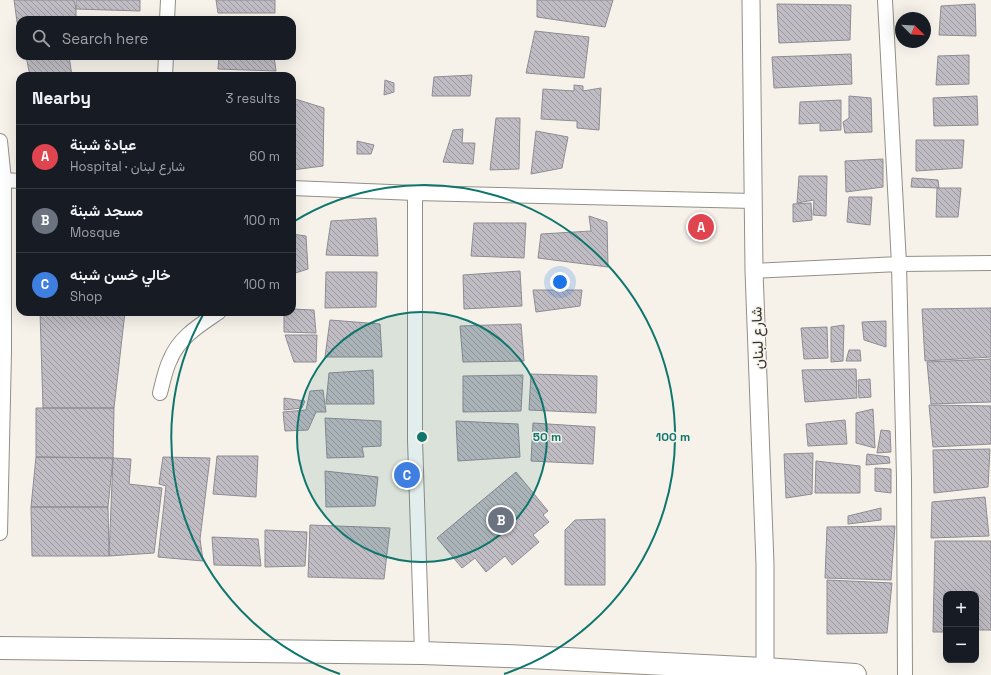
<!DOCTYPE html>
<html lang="en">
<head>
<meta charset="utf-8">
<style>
  body { margin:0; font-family:"Space Grotesk",Vazirmatn,sans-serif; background:#242831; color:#f1f3f6 }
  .controls { position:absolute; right:12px; bottom:12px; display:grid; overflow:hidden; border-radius:8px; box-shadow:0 4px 16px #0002 }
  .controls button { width:36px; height:36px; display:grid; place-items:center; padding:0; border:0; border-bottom:1px solid #363941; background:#171b24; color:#f1f3f6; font:20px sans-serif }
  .compass { position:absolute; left:895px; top:12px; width:36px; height:36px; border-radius:50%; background:#171b24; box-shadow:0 4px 16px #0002; rotate:114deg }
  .you { position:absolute; left:560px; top:282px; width:14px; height:14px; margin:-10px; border:3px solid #fff; border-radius:50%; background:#1a73e8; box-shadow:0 0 0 6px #1a73e833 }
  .badge { display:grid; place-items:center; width:26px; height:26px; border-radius:50%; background:#b45309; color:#fff; font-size:13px; font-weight:700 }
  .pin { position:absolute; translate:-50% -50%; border:2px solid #fff; box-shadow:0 1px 4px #0006 }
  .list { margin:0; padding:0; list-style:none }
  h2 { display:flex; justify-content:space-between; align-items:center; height:52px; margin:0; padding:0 16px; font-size:17px }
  h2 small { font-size:13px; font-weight:400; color:#9ea1a6 }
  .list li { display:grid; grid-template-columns:26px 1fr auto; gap:12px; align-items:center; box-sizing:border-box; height:64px; padding:0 16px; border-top:1px solid #363941 }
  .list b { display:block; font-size:15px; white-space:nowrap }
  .list p { margin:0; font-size:13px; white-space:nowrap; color:#9ea1a6 }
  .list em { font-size:13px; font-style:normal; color:#9ea1a6 }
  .icon { flex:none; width:22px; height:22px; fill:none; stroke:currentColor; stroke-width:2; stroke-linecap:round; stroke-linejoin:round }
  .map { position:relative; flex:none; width:991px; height:675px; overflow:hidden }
  .search { position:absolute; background:#171b24; box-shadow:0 4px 16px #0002; left:16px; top:16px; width:280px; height:44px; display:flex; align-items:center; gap:10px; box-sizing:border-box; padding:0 14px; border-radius:12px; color:#9ea1a6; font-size:15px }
  .panel { position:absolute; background:#171b24; box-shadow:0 4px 16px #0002; left:16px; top:72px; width:280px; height:244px; border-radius:12px }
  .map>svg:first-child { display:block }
  .building { fill:url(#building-back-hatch); stroke:#8f8c93 }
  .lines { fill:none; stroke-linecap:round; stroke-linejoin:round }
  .minor-casing { stroke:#928f88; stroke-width:16 }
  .tertiary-casing { stroke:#928f88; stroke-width:19 }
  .primary-casing { stroke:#928f88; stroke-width:24 }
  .minor { stroke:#fff; stroke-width:14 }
  .tertiary { stroke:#fff; stroke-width:17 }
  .primary { stroke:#fff; stroke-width:22 }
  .ring { fill:none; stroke:#0f766e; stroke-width:2 }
  .labels { text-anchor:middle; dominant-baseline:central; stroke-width:3; stroke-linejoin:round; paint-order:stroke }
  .street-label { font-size:15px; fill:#34322f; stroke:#f6f2ea }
  .centre { fill:#0f766e; stroke:#f6f2ea; stroke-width:2 }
  .ring-label { font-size:12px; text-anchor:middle; font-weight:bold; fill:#0f766e; stroke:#f6f2ea; stroke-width:3; stroke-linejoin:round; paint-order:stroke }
</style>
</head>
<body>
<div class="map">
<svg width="991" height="675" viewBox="0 0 991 675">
  <defs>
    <pattern id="building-back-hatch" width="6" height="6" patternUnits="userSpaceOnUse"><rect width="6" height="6" fill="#bfbcc3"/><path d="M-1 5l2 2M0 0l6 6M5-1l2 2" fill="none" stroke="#9c999f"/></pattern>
  </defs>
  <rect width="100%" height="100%" fill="#f6f2ea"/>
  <!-- building -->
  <path class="building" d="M14,0H74L76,9V20H20V36H19Z
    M76,0H140V11L76,9Z
    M216,0H275V13H218Z
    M537,0H613L605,27L537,17Z
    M777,4L851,5L850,40L779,43Z
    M975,4L976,36L939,35L941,6Z
    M535,31L589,37L584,78L526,73Z
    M851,54L852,84L774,88L772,57Z
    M969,55V84L936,85L938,56Z
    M26,56H69L72,76H30Z
    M219,56H274L276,71L218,69Z
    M472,75L470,96H432L434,77Z
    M385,80L394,83V92L384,95Z
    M574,85L583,86V91L601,88L599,130L577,128V121L541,119L543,89L574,91Z
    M849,96L871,98L872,132L845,133L843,122L849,118Z
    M977,96L978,125L934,126L933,98Z
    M292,98L324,108L323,166L292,170Z
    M841,100V130L820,131V123L799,124L800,102Z
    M496,118H520L519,169L490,170Z
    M463,129L462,143H475L473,164L443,162L453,130Z
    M536,131L568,137L562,168L531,174Z
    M916,140H964L962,168L916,171Z
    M357,141L374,145L371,154H357Z
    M883,159V187L846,192L845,161Z
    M799,176H827L826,216L813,215L814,200L797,203Z
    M912,178L938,180L939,188L911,187Z
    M937,188H961L958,217H936Z
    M849,197H872L870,225L847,222Z
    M811,203L812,220L793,222V204Z
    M589,216L607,222L608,267L538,258L541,234L591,231Z
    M376,218L378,256L326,255L331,221Z
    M474,223H526L524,258L471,256Z
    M292,234L306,236L308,269L292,274Z
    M520,271L522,306L464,309L463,275Z
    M326,272H377L376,307L325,308Z
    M533,290H582L580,306L536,312Z
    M991,308V357L925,361L922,309Z
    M292,309L314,310L316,333L284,332V312H292Z
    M40,312H125L114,408H43Z
    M330,320L380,324L382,357H325Z
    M886,321V347L864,340L862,322Z
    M521,324L524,361L463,362L460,326Z
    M844,325L843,361L831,362V327Z
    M827,327L828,358L804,359L801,328Z
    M285,335H317L316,362H294Z
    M849,350H860L861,361H846Z
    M991,359V402L931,404L927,362Z
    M856,369L857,398L805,402L802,370Z
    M373,370L374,404H326L329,373Z
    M531,374L597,376L596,413L529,410Z
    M523,375L521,411L463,412V376Z
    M870,379L871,397L859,398L858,380Z
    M323,390L326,412H316L308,430L285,431L283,412L306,410L310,391Z
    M284,398L305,401L302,408L284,410Z
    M929,405L991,406V444L933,447Z
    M36,408H114L113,458L36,457Z
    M873,409L875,448L856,443V413Z
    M325,418L381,421V446L362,447L364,457L327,458Z
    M845,420L847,444L808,446L806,424Z
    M456,421L518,424L520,457L458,461Z
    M533,423L595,427L593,464L531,461Z
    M881,430L890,431L891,452L877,453Z
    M990,449L988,487L934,493L933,450Z
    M813,453L812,494L786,498L784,454Z
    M867,454L889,457L890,463L866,465Z
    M217,456H258L256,497L213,494Z
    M36,457L113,458L108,507H31Z
    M163,457L210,458L200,539L203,561L158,557L166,486L159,484Z
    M113,458L131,459L129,484L162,488L154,553L109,556Z
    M816,461L860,466V493H815Z
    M875,468L891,469V493L875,491Z
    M325,471L378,477L375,506L326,507Z
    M516,472L548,511L543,515L549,522L533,535L539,542L512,565L505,556L486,572L475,558L462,568L437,538Z
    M985,497L989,536L931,538L932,502Z
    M31,507H108L109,556H32Z
    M881,508V520L848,524V516Z
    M605,519V585H565V530L575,520Z
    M310,525L390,528L384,579L308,577Z
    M895,526L891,580L825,578L827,527Z
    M265,530L307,532L305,566L265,567Z
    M212,537L258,539L261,566L214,565Z
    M935,541H991V630H976V594H946V632H933Z
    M827,580L892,583L887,633L827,634Z"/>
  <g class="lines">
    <!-- minor casing -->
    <g class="minor-casing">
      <path id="minor" d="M885,0L899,264L904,478L905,675
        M167,20L168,0
        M165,76L166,56
        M0,141L4,180V352L0,533
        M4,180L20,181
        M292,188L415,193L753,201
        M415,193V440L422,653
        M754,271L899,264L991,263
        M160,393C163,382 165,370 170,360C179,337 200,325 219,312"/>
    </g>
    <!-- tertiary casing -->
    <g class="tertiary-casing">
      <path id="tertiary" d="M751,0L754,271L765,564V675"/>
    </g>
    <!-- primary casing -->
    <g class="primary-casing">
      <path id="primary" d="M0,648L422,653L506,656L765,669L855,675"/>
    </g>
    <!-- minor -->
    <use href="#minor" class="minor"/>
    <!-- tertiary -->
    <use href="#tertiary" class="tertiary"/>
    <!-- primary -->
    <use href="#primary" class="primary"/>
  </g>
  <!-- distance rings -->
  <circle cx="422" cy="437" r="125" fill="#0f766e" fill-opacity=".12"/>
  <g class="ring">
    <circle cx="422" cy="437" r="125"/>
    <path d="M340 674A251 251 0 0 1 204 313M293 222A251 251 0 1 1 504 674"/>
  </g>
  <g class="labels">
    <!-- street labels -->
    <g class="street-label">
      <text transform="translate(757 338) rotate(-92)">شارع لبنان</text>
    </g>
  </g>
  <circle cx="422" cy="437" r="6" class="centre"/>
  <g class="ring-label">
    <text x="547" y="441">50 m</text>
    <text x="673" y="441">100 m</text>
  </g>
</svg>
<div class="controls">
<button>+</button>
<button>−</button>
</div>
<svg class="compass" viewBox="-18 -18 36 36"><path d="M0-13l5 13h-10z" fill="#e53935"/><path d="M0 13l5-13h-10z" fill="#9ea1a6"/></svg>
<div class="you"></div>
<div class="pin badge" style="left:701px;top:227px;background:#e0444e">A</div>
<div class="pin badge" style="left:501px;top:520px;background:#6b7280">B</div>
<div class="pin badge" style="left:407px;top:475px;background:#3f7fe0">C</div>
<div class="search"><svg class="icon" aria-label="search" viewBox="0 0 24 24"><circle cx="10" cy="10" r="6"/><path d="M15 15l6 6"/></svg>Search here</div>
<section class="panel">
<h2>Nearby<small>3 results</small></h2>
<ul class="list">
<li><span class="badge" style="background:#e0444e">A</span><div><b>عيادة شبنة</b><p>Hospital · شارع لبنان</p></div><em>60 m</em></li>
<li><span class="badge" style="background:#6b7280">B</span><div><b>مسجد شبنة</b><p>Mosque</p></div><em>100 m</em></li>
<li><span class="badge" style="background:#3f7fe0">C</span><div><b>خالي خسن شبنه</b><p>Shop</p></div><em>100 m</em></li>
</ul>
</section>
</div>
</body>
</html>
